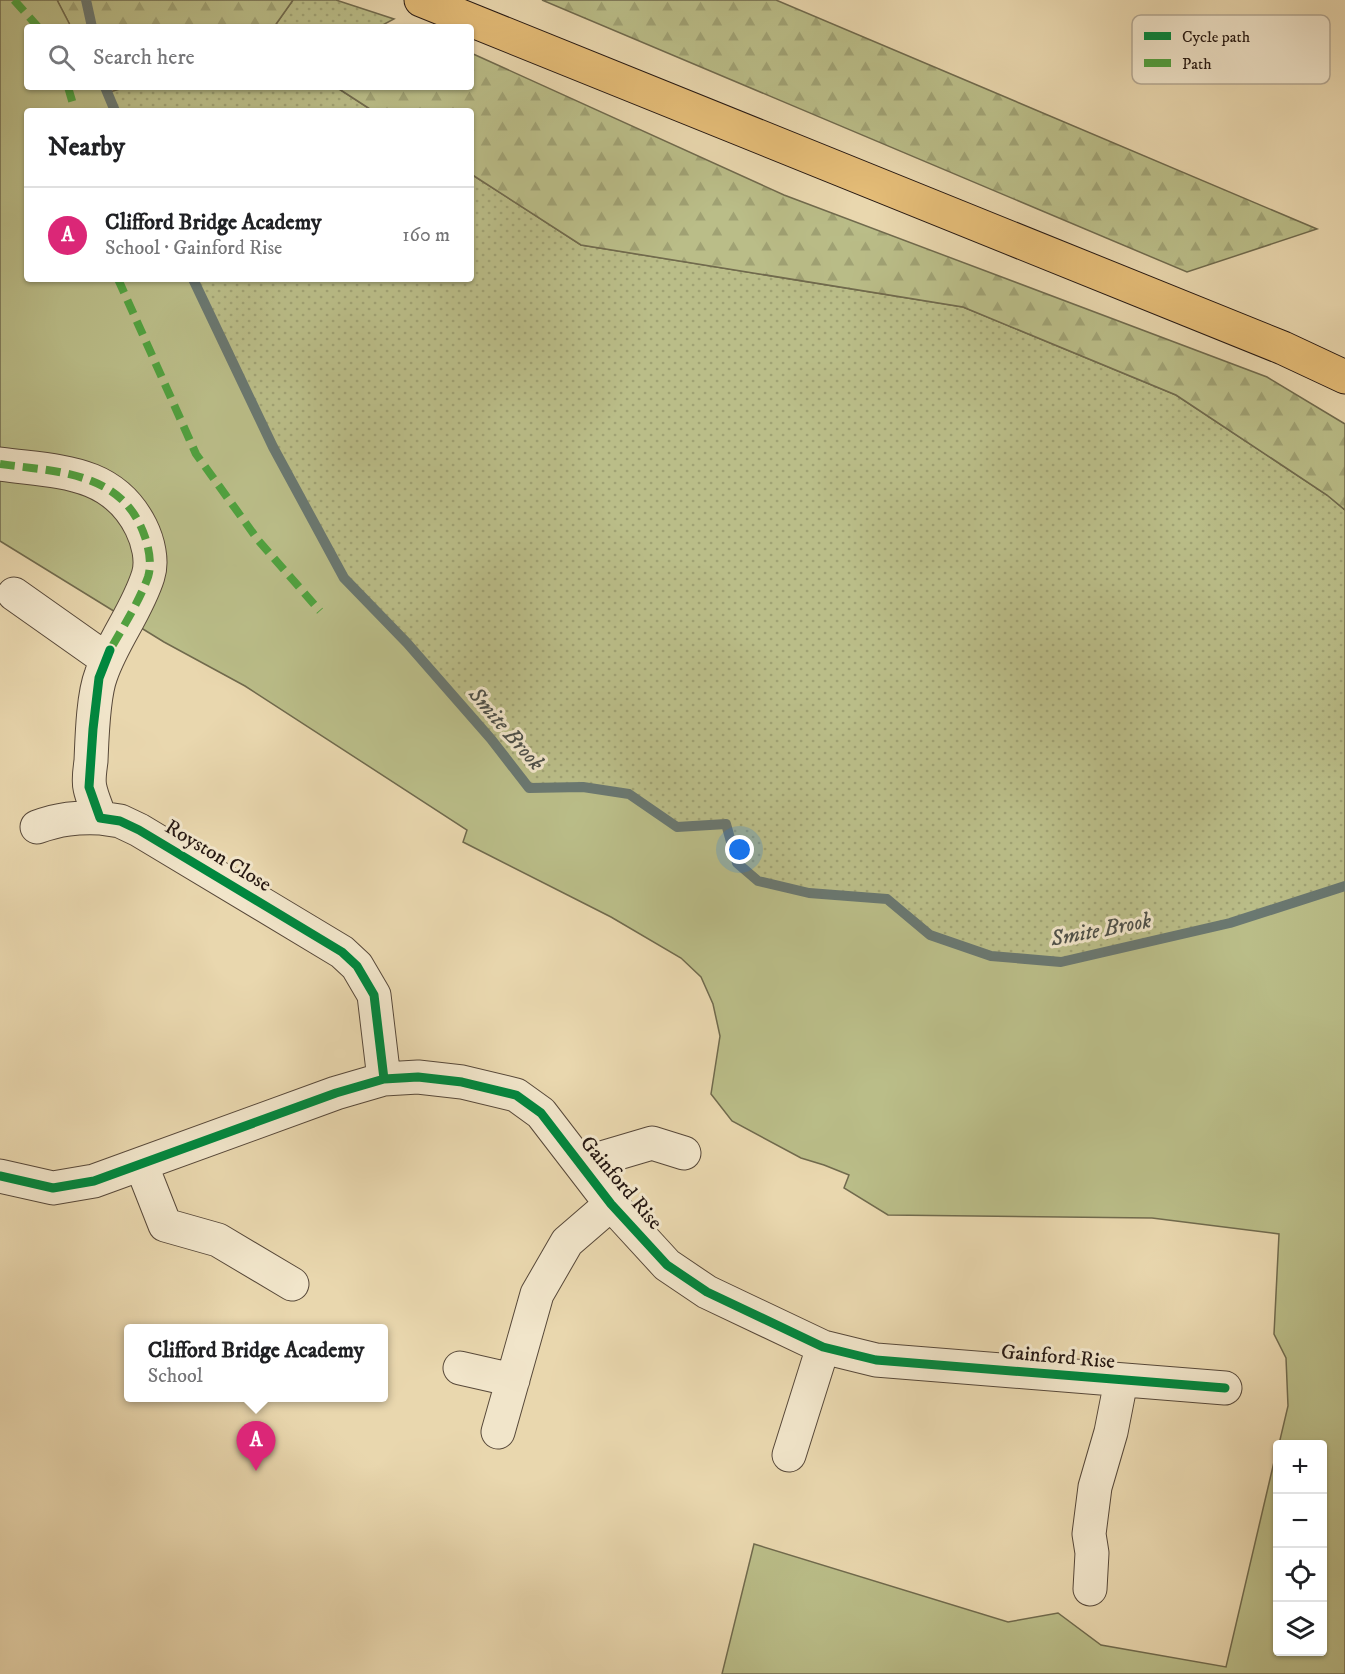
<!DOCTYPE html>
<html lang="en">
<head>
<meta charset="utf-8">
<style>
  body { margin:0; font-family:"IM FELL DW Pica",serif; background:#f2f2f2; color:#202124 }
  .controls { position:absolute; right:18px; bottom:18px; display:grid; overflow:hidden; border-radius:6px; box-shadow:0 2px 4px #0004 }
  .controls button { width:54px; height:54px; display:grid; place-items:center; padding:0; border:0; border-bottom:2px solid #e0e0e0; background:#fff; color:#202124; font:30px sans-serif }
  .you { position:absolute; left:740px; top:850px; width:21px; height:21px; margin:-15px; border:4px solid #fff; border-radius:50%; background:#1a73e8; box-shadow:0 0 0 9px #1a73e833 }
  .badge { display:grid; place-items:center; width:39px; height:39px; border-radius:50%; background:#db2777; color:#fff; font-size:20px; font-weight:700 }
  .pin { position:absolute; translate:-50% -50px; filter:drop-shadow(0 2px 3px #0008) }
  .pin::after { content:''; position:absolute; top:32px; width:21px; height:18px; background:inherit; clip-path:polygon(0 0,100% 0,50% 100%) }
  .popup { position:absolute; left:124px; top:1324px; width:264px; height:78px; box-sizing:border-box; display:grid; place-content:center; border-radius:6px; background:#fff; filter:drop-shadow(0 2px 4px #0005); font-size:20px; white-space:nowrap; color:#757577 }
  .popup b { font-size:22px; color:#202124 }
  .popup::after { content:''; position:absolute; left:50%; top:100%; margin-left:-12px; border:12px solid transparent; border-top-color:#fff }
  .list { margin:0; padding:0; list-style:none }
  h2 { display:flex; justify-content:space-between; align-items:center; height:78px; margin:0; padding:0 24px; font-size:26px }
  h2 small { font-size:20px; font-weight:400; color:#757577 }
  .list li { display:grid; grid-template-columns:39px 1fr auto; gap:18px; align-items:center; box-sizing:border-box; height:96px; padding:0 24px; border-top:2px solid #e0e0e0 }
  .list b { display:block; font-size:22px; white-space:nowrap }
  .list p { margin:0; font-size:20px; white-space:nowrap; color:#757577 }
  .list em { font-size:20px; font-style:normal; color:#757577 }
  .icon { flex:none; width:33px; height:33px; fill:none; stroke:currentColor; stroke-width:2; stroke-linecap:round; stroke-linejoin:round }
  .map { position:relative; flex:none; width:1345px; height:1674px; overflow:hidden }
  .search { position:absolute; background:#fff; box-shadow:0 2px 4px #0004; left:24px; top:24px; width:450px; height:66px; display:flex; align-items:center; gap:15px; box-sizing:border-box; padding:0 21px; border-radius:6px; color:#757577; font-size:22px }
  .panel { position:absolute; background:#fff; box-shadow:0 2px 4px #0004; left:24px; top:108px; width:450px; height:174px; border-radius:6px }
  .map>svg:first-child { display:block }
  .grass { fill:url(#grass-dots); stroke:#706a4d; stroke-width:1.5 }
  .forest { fill:url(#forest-firs); stroke:#706a4d; stroke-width:1.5 }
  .green { fill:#babd88; stroke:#706a4d; stroke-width:1.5 }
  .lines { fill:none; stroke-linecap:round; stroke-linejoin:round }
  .stream { stroke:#6a7871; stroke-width:10 }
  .minor-casing { stroke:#574839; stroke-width:35 }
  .major-casing { stroke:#261812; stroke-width:35 }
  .minor { stroke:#f1e5ca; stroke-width:33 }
  .major { stroke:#e4bc77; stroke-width:33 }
  .quiet { stroke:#50a13f; stroke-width:8; stroke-dasharray:15 8; stroke-linecap:butt }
  .cycleway-casing { stroke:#f1e5ca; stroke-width:13 }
  .cycleway { stroke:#00873e; stroke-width:9 }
  .labels { text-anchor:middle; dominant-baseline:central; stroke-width:6; stroke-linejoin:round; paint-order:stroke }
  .street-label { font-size:21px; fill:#261812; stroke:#f1e5ca }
  .water-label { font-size:22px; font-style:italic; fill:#4e5049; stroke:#f1e5ca }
  .key { fill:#f1e5ca; stroke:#b4a893; stroke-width:1.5 }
  .key-label { font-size:16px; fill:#261812 }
</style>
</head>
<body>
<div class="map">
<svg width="1345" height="1674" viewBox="0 0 1345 1674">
  <defs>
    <pattern id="grass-dots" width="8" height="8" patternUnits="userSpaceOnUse" patternTransform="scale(1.5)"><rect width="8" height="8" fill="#babd88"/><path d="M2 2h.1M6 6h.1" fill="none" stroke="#a0a274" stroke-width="1.8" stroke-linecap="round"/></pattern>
    <pattern id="forest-firs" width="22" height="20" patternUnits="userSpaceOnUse" patternTransform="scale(1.5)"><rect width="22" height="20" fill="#babd88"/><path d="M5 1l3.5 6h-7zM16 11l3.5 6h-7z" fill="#a0a274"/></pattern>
  </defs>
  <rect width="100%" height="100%" fill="#e9d7ae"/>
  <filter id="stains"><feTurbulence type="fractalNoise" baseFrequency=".00333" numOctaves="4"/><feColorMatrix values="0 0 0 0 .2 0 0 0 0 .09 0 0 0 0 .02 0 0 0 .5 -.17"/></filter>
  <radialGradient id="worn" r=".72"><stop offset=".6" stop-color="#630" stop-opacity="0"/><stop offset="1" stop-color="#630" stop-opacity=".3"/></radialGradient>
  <!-- grass -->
  <path class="grass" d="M293,0H336L394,19L379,27H274Z
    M127,87H336L373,111H115L106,93Z
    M471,174L581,245L963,307L1176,395L1327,495L1345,510V886L1230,923L1061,962L991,956L930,935L887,899L809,893L758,881L737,863L725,824L677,827L629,794L583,787L529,788L491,739L407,643L344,578L273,447L193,279H471Z"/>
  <!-- forest -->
  <path class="forest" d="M57,0H293L274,27H71Z
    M542,0H776L1317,229L1187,272Z
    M471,53L784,195L1267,377L1345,424V510L1327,495L1176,395L963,307L581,245L471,174V111H373L336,87H471Z"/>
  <!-- green -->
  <path class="green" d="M0,0H57L71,27H27V87H103L115,111H27V279H193L273,447L344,578L407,643L491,739L529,788L583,787L629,794L677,827L726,824L737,863L758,881L809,893L887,899L930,935L991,956L1062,962L1230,923L1345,886V1674H722L754,1544L1008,1622L1058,1613L1101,1645L1226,1667L1277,1449L1278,1652H1322V1444H1279L1288,1406L1286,1358L1274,1334L1279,1234L1152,1218L888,1215L844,1188L849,1175L824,1165L801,1158L732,1121L711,1094L720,1036L713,1004L701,977L681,958L611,917L463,842L467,830L245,686L164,642L0,541Z"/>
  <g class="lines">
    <!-- stream -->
    <path class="stream" d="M86,0L92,27
      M105,87L115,111
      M193,279L273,447L344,578L407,643L491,739L529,788L583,787L629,794L677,827L726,824L737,863L758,881L809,893L887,899L930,935L991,956L1061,962L1230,923L1345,886"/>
    <!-- minor casing -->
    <g class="minor-casing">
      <path id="minor" d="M0,464C57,472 112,469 141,527C148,541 153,561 148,576C137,611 113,640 101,675C93,696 92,737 91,761C90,769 88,780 90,788C92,798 97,808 100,818L120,821L139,830L342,952L357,966L374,995L384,1079
        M14,594L106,659
        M37,827C59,819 77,817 100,818
        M141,1164L165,1225L218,1240L292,1284
        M581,1164L652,1143L684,1153
        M0,1176L53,1188L94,1181L336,1093L384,1079L418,1077L462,1082L516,1095L541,1113L611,1204L667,1265L707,1292L823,1347L876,1360L1225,1388
        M460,1368L513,1380
        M498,1432L537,1294L567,1242L611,1204
        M789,1455L823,1347
        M1090,1589L1092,1553L1089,1534L1095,1487L1111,1432L1121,1381"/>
    </g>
    <!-- major casing -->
    <g class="major-casing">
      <path id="major" d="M421,0L1283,348L1345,377"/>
    </g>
    <!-- minor -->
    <use href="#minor" class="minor"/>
    <!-- major -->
    <use href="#major" class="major"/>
    <!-- quiet -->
    <path class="quiet" d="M14,0L38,27
      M68,87L75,111
      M118,279L196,454L258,540L320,611
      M0,464C57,472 123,471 145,537C149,549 152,564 148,577C139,602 123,627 110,650"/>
    <!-- cycleway casing -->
    <g class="cycleway-casing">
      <path id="cycleway" d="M110,650L99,678L93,729L89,787L100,818L120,821L139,830L342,952L357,966L374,995L384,1079
        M0,1176L53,1188L94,1181L336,1093L384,1079L418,1077L462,1082L516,1095L541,1113L611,1204L667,1265L707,1292L823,1347L876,1360L1225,1388"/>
    </g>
    <!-- cycleway -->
    <use href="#cycleway" class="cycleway"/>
  </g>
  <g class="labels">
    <!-- street labels -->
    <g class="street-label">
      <text transform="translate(218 856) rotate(31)">Royston Close</text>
      <text transform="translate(621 1183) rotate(50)">Gainford Rise</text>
      <text transform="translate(1058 1357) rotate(5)">Gainford Rise</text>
    </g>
    <!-- water labels -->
    <g class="water-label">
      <text transform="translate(506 729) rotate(49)">Smite Brook</text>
      <text transform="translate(1101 930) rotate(-11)">Smite Brook</text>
    </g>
  </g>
  <!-- legend -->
  <rect x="1132" y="15" width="198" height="69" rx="9" class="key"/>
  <rect x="1144" y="32" width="27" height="8" fill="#00873e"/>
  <rect x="1144" y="59" width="27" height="8" fill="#50a13f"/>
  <g class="key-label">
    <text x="1182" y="42">Cycle path</text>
    <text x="1182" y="69">Path</text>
  </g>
  <rect width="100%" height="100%" filter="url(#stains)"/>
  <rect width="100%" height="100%" fill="url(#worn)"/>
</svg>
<div class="controls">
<button>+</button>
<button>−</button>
<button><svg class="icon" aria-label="locate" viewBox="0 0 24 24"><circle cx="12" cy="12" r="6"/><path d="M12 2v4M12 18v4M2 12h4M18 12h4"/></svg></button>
<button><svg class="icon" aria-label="layers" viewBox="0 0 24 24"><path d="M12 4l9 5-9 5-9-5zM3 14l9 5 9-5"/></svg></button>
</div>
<div class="you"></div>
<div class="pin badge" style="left:256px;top:1471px">A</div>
<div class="popup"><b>Clifford Bridge Academy</b>School</div>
<div class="search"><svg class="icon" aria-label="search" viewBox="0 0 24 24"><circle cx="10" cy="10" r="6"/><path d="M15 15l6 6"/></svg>Search here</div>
<section class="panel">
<h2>Nearby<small></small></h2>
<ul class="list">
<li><span class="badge">A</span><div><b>Clifford Bridge Academy</b><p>School · Gainford Rise</p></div><em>160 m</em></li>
</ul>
</section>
</div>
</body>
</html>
